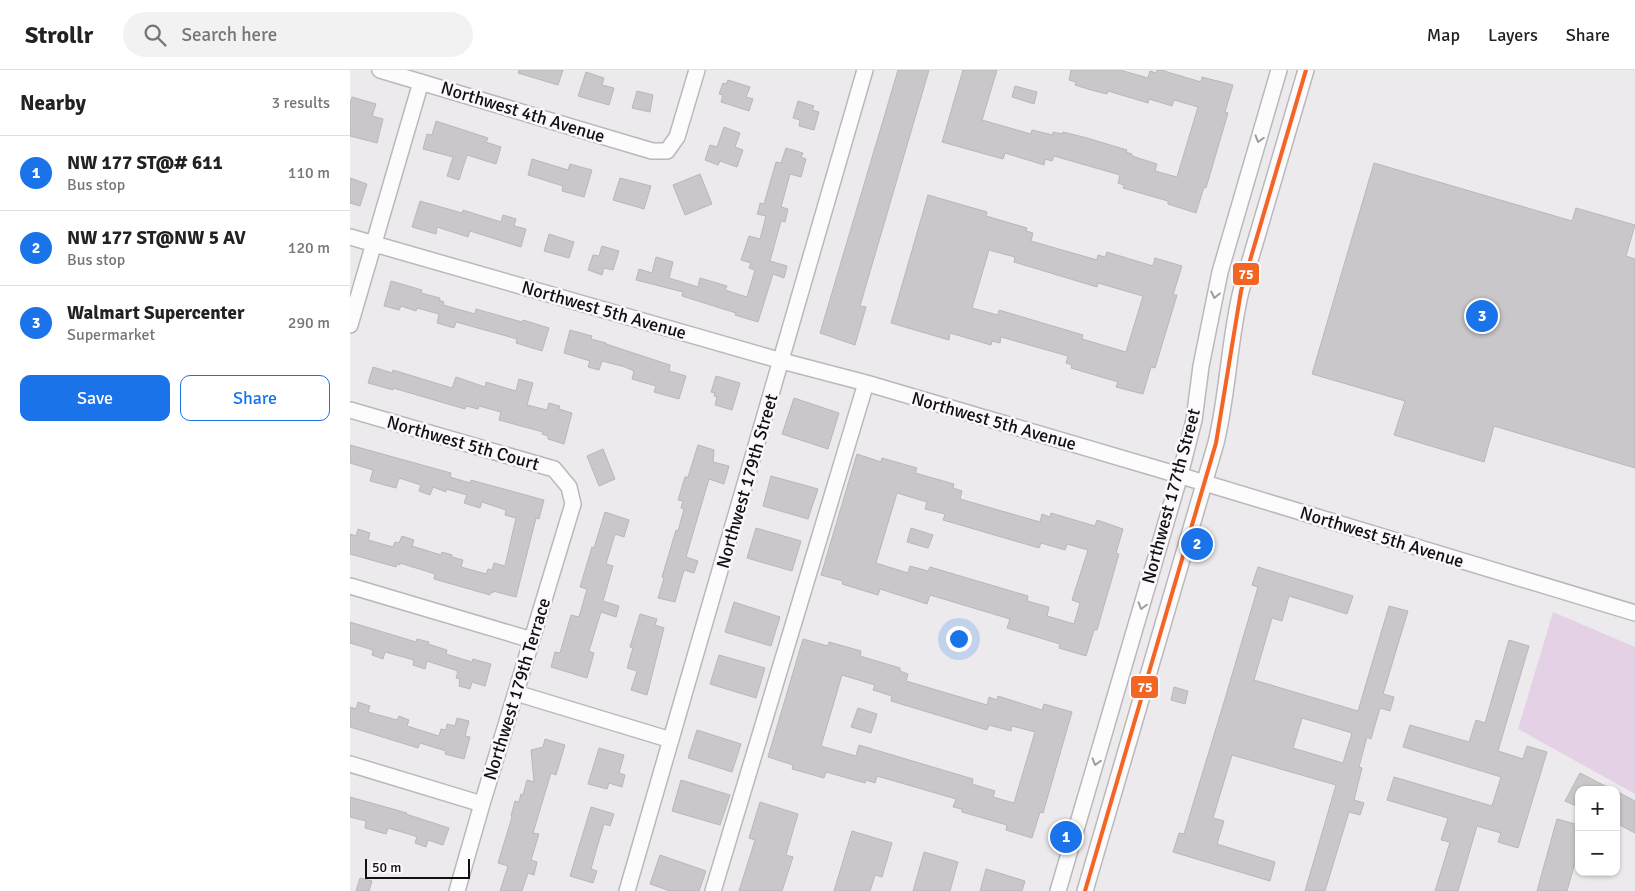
<!DOCTYPE html>
<html lang="en">
<head>
<meta charset="utf-8">
<style>
  body { margin:0; font-family:Signika,sans-serif; background:#f2f2f2; color:#222 }
  .controls { position:absolute; right:15px; bottom:15px; display:grid; overflow:hidden; border-radius:10px; box-shadow:0 1px 4px #0004 }
  .controls button { width:45px; height:45px; display:grid; place-items:center; padding:0; border:0; border-bottom:1px solid #e0e0e0; background:#fff; color:#222; font:25px sans-serif }
  .scale { position:absolute; left:15px; bottom:12px; width:105px; box-sizing:border-box; padding-left:5px; border:2px solid #110f11; border-top:0; font-size:14px; line-height:18px; white-space:nowrap; color:#110f11; -webkit-text-stroke:4px #fcf7fc; paint-order:stroke }
  .you { position:absolute; left:608px; top:568px; width:18px; height:18px; margin:-12px; border:4px solid #fff; border-radius:50%; background:#1a73e8; box-shadow:0 0 0 8px #1a73e833 }
  .badge { display:grid; place-items:center; width:32px; height:32px; border-radius:50%; background:#1a73e8; color:#fff; font-size:16px; font-weight:700 }
  .pin { position:absolute; translate:-50% -50%; border:2px solid #fff; box-shadow:0 1px 5px #0006 }
  .list { margin:0; padding:0; list-style:none }
  h2 { display:flex; justify-content:space-between; align-items:center; height:65px; margin:0; padding:0 20px; font-size:21px }
  h2 small { font-size:16px; font-weight:400; color:#767676 }
  .list li { display:grid; grid-template-columns:32px 1fr auto; gap:15px; align-items:center; box-sizing:border-box; height:75px; padding:0 20px; border-top:1px solid #e0e0e0 }
  .list b { display:block; font-size:19px; white-space:nowrap }
  .list p { margin:0; font-size:16px; white-space:nowrap; color:#767676 }
  .list em { font-size:16px; font-style:normal; color:#767676 }
  .actions { display:flex; gap:10px; padding:15px 20px }
  .actions a { flex:1; padding:11px 0; border:1px solid #1a73e8; border-radius:10px; text-align:center; font-size:18px; color:#1a73e8 }
  .actions .main { background:#1a73e8; color:#fff }
  .icon { flex:none; width:28px; height:28px; fill:none; stroke:currentColor; stroke-width:2; stroke-linecap:round; stroke-linejoin:round }
  .map { position:relative; flex:none; width:1285px; height:821px; overflow:hidden }
  header { display:flex; align-items:center; gap:30px; box-sizing:border-box; height:70px; padding:0 25px; background:#fff; border-bottom:1px solid #e0e0e0 }
  header strong { font-size:24px }
  nav { display:flex; gap:28px; margin-inline-start:auto; font-size:18px }
  .search { width:350px; height:45px; background:#f2f2f2; display:flex; align-items:center; gap:12px; box-sizing:border-box; padding:0 18px; border-radius:28px; color:#767676; font-size:19px }
  main { display:flex }
  aside { flex:1; background:#fff }
  .map>svg:first-child { display:block }
  .green { fill:#e4d1e6 }
  .building { fill:#cac7ca; stroke:#b9b7ba; fill-rule:evenodd }
  .lines { fill:none; stroke-linecap:round; stroke-linejoin:round }
  .minor-casing { stroke:#bab8bb; stroke-width:18 }
  .minor { stroke:#fcfcfc; stroke-width:15 }
  .bus-1-casing { stroke:#fcf7fc; stroke-width:8 }
  .bus-1 { stroke:#f26522; stroke-width:4 }
  .oneway { stroke:#9e9d9e }
  .labels { text-anchor:middle; dominant-baseline:central; stroke-width:5; stroke-linejoin:round; paint-order:stroke }
  .street-label { font-size:18px; fill:#110f11; stroke:#fcf7fc }
  .line-badge { stroke:#fcf7fc; stroke-width:2 }
  .badge-label { font-size:14px; text-anchor:middle; font-weight:bold; fill:#fff }
</style>
</head>
<body>
<header>
<strong>Strollr</strong>
<div class="search"><svg class="icon" aria-label="search" viewBox="0 0 24 24"><circle cx="10" cy="10" r="6"/><path d="M15 15l6 6"/></svg>Search here</div>
<nav><a>Map</a><a>Layers</a><a>Share</a></nav>
</header>
<main>
<aside>
<h2>Nearby<small>3 results</small></h2>
<ul class="list">
<li><span class="badge">1</span><div><b>NW 177 ST@# 611</b><p>Bus stop</p></div><em>110 m</em></li>
<li><span class="badge">2</span><div><b>NW 177 ST@NW 5 AV</b><p>Bus stop</p></div><em>120 m</em></li>
<li><span class="badge">3</span><div><b>Walmart Supercenter</b><p>Supermarket</p></div><em>290 m</em></li>
</ul>
<div class="actions"><a class="main">Save</a><a>Share</a></div>
</aside>
<div class="map">
<svg width="1285" height="821" viewBox="0 0 1285 821">
  <rect width="100%" height="100%" fill="#edeaee"/>
  <!-- green -->
  <path class="green" d="M1203,542L1285,577V724L1168,659Z"/>
  <!-- building -->
  <path class="building" d="M169,0H213L208,15L168,3Z
    M548,0H579L510,236L516,237L505,275L470,263Z
    M613,0H647L632,50L681,64L682,60L703,65V62L712,64L713,62L737,68L777,80L776,82L782,84V86L807,94L805,101L827,107L848,37L824,30L822,36L799,29L798,33L758,21L757,24L741,20L725,15L726,12L719,10L721,0H770L798,8L800,1L806,3L807,0H811L851,12L852,7L883,15L875,42L878,43L856,118L854,117L846,143L818,134V131L773,118L774,115L768,113L770,105L704,86L702,91L695,89L694,95L655,83L653,89L592,72Z
    M236,2L254,8L252,15L264,18L259,35L228,26Z
    M378,10L400,17L396,27L403,29L399,41L371,32L373,25L369,24L373,13L376,14Z
    M665,16L687,22L684,34L662,27Z
    M287,21L303,25L300,42L282,38Z
    M2,27L26,34L22,46L33,49L27,73L0,66V34Z
    M448,31L464,36L462,40L469,42L464,60L449,56L450,50L443,48Z
    M86,51L138,68L136,72L151,77L146,94L117,85L109,110L97,106L103,87L73,79L77,64L82,65Z
    M374,57L390,63L385,77L393,80L387,97L370,91L368,95L355,90L360,75L367,77Z
    M436,78L453,83L451,87L456,89L451,107L440,104L431,137L438,139L435,152L431,151L420,191L437,196L434,208L423,204L408,252L385,245L386,243L332,226L333,222L286,210L289,199L302,203L306,187L323,192L319,208L348,217L350,208L377,216L375,220L397,227L405,200L399,198L401,193L391,190L399,166L410,169L416,146L407,144L409,138L410,133L414,134L426,92L431,93Z
    M182,89L218,100L220,94L242,100L234,127L212,121L213,116L178,105Z
    M1024,93L1222,151L1226,138L1285,155L1276,186L1285,189V398L1144,356L1134,392L1044,365L1055,331L962,304Z
    M350,104L362,134L335,145L323,115Z
    M0,108L17,114L10,136L0,133Z
    M270,108L301,116L294,139L263,130Z
    M578,125L637,142L636,146L677,158L676,161L683,163L681,171L747,190L748,185L755,187L757,182L803,196L805,188L832,196L823,225H827L805,298L801,297L793,324L766,317L768,312L721,298L722,295L716,293L718,286L651,267L650,273L642,271L641,275L600,263L599,270L541,253ZM639,180L665,187L664,192L747,217L748,213L793,226L776,282L732,269L733,265L649,240L648,245L622,238Z
    M70,131L112,143L113,140L151,152L153,145L166,149L164,156L176,159L171,177L120,161L118,167L87,157L86,164L62,157Z
    M199,164L224,172L219,188L194,181Z
    M252,176L269,181L263,200L254,198L252,205L238,200L243,185L249,186Z
    M41,211L72,220L71,223L90,228L89,230L94,232L93,235L125,244L126,239L172,252L173,250L199,258L192,281L166,273L167,269L106,252L104,258L87,253L89,244L67,238L66,241L51,236L49,240L34,236Z
    M220,260L242,266L241,269L256,273V274L320,295L319,301L336,306L329,329L304,322L306,316L282,309L284,301L275,297L252,291L249,300L238,297L240,291L214,283Z
    M23,297L42,303L43,300L102,318L106,307L135,317L136,312L166,321L169,309L183,313L177,335L197,340L199,333L210,336L209,339L222,343L214,374L198,369V366L192,364L193,362L149,350L151,342L129,336L128,339L116,336L115,339L43,318V320L18,313Z
    M366,306L390,313L382,340L365,335L367,327L364,326L365,323L361,322Z
    M444,328L489,343L478,379L432,364Z
    M0,375L101,403L100,407L120,413L121,410L194,430L189,449L186,448L166,527L143,521V523L141,522L140,525L84,509L85,504L50,493V495L47,494L46,497L0,484V464L6,466L8,459L20,463L18,470L43,477L45,472L49,473L52,466L64,470L62,476L91,485L92,482L102,485V487L113,490L111,497L136,504L138,499L142,500L144,493L155,496L166,448L155,445L156,440L132,432L130,438L114,433L117,425L96,419V422L83,417L80,425L69,421L71,415L49,408L46,418L20,411L23,400L0,393Z
    M348,375L364,380L363,392L379,396L374,414L359,409L336,487L348,491L344,503L334,500L325,532L308,528L314,508L312,507L326,460L328,461L334,439L331,438L333,431L328,430L335,407H338Z
    M253,379L265,409L249,416L237,386Z
    M507,384L531,392L532,388L567,398L565,403L604,414L603,418L612,421L610,429L690,452L692,444L700,447L701,443L745,456L747,450L773,459L766,483L769,484L747,560H744L736,586L709,578L710,574L657,558L660,549L580,525L577,534L530,519L528,525L492,514L493,511L471,505ZM547,423L577,432L575,439L595,444L593,450L689,478L691,473L715,480L717,474L738,480L722,530L730,533L724,554L697,546L699,537L677,531L678,526L580,497L578,501L560,496L558,503L526,493Z
    M421,406L468,419L458,449L413,436Z
    M255,442L279,450L274,467L265,464L256,494L263,496L253,531L269,536L266,547L251,542L239,581L244,583L237,608L201,597L205,582L210,583L221,545L229,547L237,519L230,517L242,477L244,478Z
    M406,458L451,471L442,501L397,488Z
    M561,458L583,465L578,478L557,472Z
    M908,497L1003,526L997,544L939,526L932,551L922,548L904,610L1008,641L1039,536L1058,541L1033,624L1044,627L1040,641L1030,638L1021,669L1017,667L1009,697L1012,698L1004,730L1014,733L1010,745L999,742L975,821H955L986,715L882,685L863,748L874,751L867,774L925,792L920,811L823,782L829,763L834,764L874,632L908,517L902,515ZM952,648L1002,663L993,693L943,678Z
    M384,532L430,547L421,576L375,562Z
    M290,544L307,549L305,555L314,558L297,625L281,620L287,601L277,598L283,578L280,577Z
    M0,552L66,572L67,569L79,572L78,574L97,580L96,584L122,592L123,589L141,594L135,616L122,612L120,619L109,616L110,609L106,608L108,601L77,591L75,599L63,595L64,590L35,582L33,589L22,585L23,580L0,573Z
    M453,569L478,576L479,572L511,581L510,586L550,598V601L558,604L556,611L637,635L639,627L647,630L648,626L692,640L694,634L722,642L693,743L690,742L682,768L656,760L657,755L612,742V739L603,737L606,729L527,706L525,713L516,710L515,713L476,702L474,708L442,699L443,695L418,687ZM492,605L525,615L523,620L542,626L541,631L637,660L639,655L661,661L662,656L685,662L664,733L643,727L645,721L622,714L623,709L509,675L506,686L471,676Z
    M1159,570L1179,576L1148,681L1173,689L1177,676L1197,682L1168,778L1148,772L1151,763L1127,756L1108,821H1085L1100,772L1091,770L1098,748L1037,730L1044,707L1142,736L1151,707L1053,677L1060,655L1119,672L1126,650L1135,653Z
    M369,585L415,598L406,628L360,614Z
    M824,617L838,621L835,634L821,630Z
    M8,632L20,636L18,642L47,650L49,646L59,650L57,656L89,666L91,659L96,660L97,654L105,656L107,648L119,651L115,666L120,667L114,689L95,684L96,681L70,673L68,678L0,657V637L6,639Z
    M508,638L527,644L521,663L501,657Z
    M347,660L391,674L382,702L338,688Z
    M195,669L215,675L206,705L201,703L183,763L189,764L181,790L187,792L184,805L178,803L172,821H150L158,796L148,793L162,747L161,746L165,731L169,732L171,724L173,725L177,710L184,712L181,680L193,677Z
    M249,678L274,685L269,703L275,705L272,717L259,713L257,719L238,714Z
    M1230,703L1263,720H1229V737L1215,731Z
    M331,710L380,725L370,755L322,741Z
    M1266,721L1285,731V763L1266,753Z
    M0,727L57,743L56,744L99,758L93,775L78,770L76,777L65,773L67,767L62,765L38,758L36,764L15,758L16,751L0,747Z
    M410,732L448,744L436,785L443,787L432,821H389L405,770L399,768Z
    M241,737L264,744L260,756L254,754L246,781L241,799L247,801L243,813L220,806Z
    M1207,749L1229,755V779L1217,821H1187Z
    M502,761L542,773L532,807L525,805L520,821H484Z
    M574,782L608,792L600,821H563Z
    M310,785L356,801L349,821H320L300,814Z
    M636,799L675,811L672,821H630Z
    M10,808L22,811L19,821H6Z"/>
  <g class="lines">
    <!-- minor casing -->
    <g class="minor-casing">
      <path id="minor" d="M30,0L302,81H317L327,67L347,0
        M0,167L432,291L516,313L815,401L1285,543
        M0,255L71,12
        M0,340L204,399L219,417L223,434L132,734L107,821
        M0,516L182,570
        M166,623L321,670
        M0,694L132,734
        M277,821L515,0
        M363,821L516,313
        M708,821L830,405L844,350L851,296L870,202L929,0
        M735,821L866,373C878,323 879,271 891,221L956,0"/>
    </g>
    <!-- minor -->
    <use href="#minor" class="minor"/>
    <!-- bus-1 casing -->
    <g class="bus-1-casing">
      <path id="bus-1" d="M735,821L866,373L891,221L956,0"/>
    </g>
    <!-- bus-1 -->
    <use href="#bus-1" class="bus-1"/>
  </g>
  <!-- one-way arrows -->
  <defs><path id="oneway-chevron" d="M-2-3.5L2.5 0L-2 3.5" fill="none" stroke-width="1.6" stroke-linecap="round" stroke-linejoin="round" transform="scale(1.25)"/></defs>
  <g class="oneway">
    <use href="#oneway-chevron" transform="translate(909 69) rotate(106)"/>
    <use href="#oneway-chevron" transform="translate(865 225) rotate(102)"/>
    <use href="#oneway-chevron" transform="translate(792 536) rotate(106)"/>
    <use href="#oneway-chevron" transform="translate(746 692) rotate(106)"/>
  </g>
  <g class="labels">
    <!-- street labels -->
    <g class="street-label">
      <text transform="translate(173 42) rotate(17)">Northwest 4th Avenue</text>
      <text transform="translate(254 240) rotate(16)">Northwest 5th Avenue</text>
      <text transform="translate(644 351) rotate(16)">Northwest 5th Avenue</text>
      <text transform="translate(113 373) rotate(16)">Northwest 5th Court</text>
      <text transform="translate(397 411) rotate(-74)">Northwest 179th Street</text>
      <text transform="translate(821 426) rotate(-75)">Northwest 177th Street</text>
      <text transform="translate(1032 467) rotate(17)">Northwest 5th Avenue</text>
      <text transform="translate(167 619) rotate(-73)">Northwest 179th Terrace</text>
    </g>
  </g>
  <g class="line-badge">
    <rect x="882" y="192" width="28" height="24" rx="5" fill="#f26522"/>
    <rect x="780" y="605" width="29" height="24" rx="5" fill="#f26522"/>
  </g>
  <g class="badge-label">
    <text x="896" y="209">75</text>
    <text x="795" y="622">75</text>
  </g>
</svg>
<div class="controls">
<button>+</button>
<button>−</button>
</div>
<div class="scale">50 m</div>
<div class="you"></div>
<div class="pin badge" style="left:716px;top:767px">1</div>
<div class="pin badge" style="left:847px;top:474px">2</div>
<div class="pin badge" style="left:1132px;top:246px">3</div>
</div>
</main>
</body>
</html>
